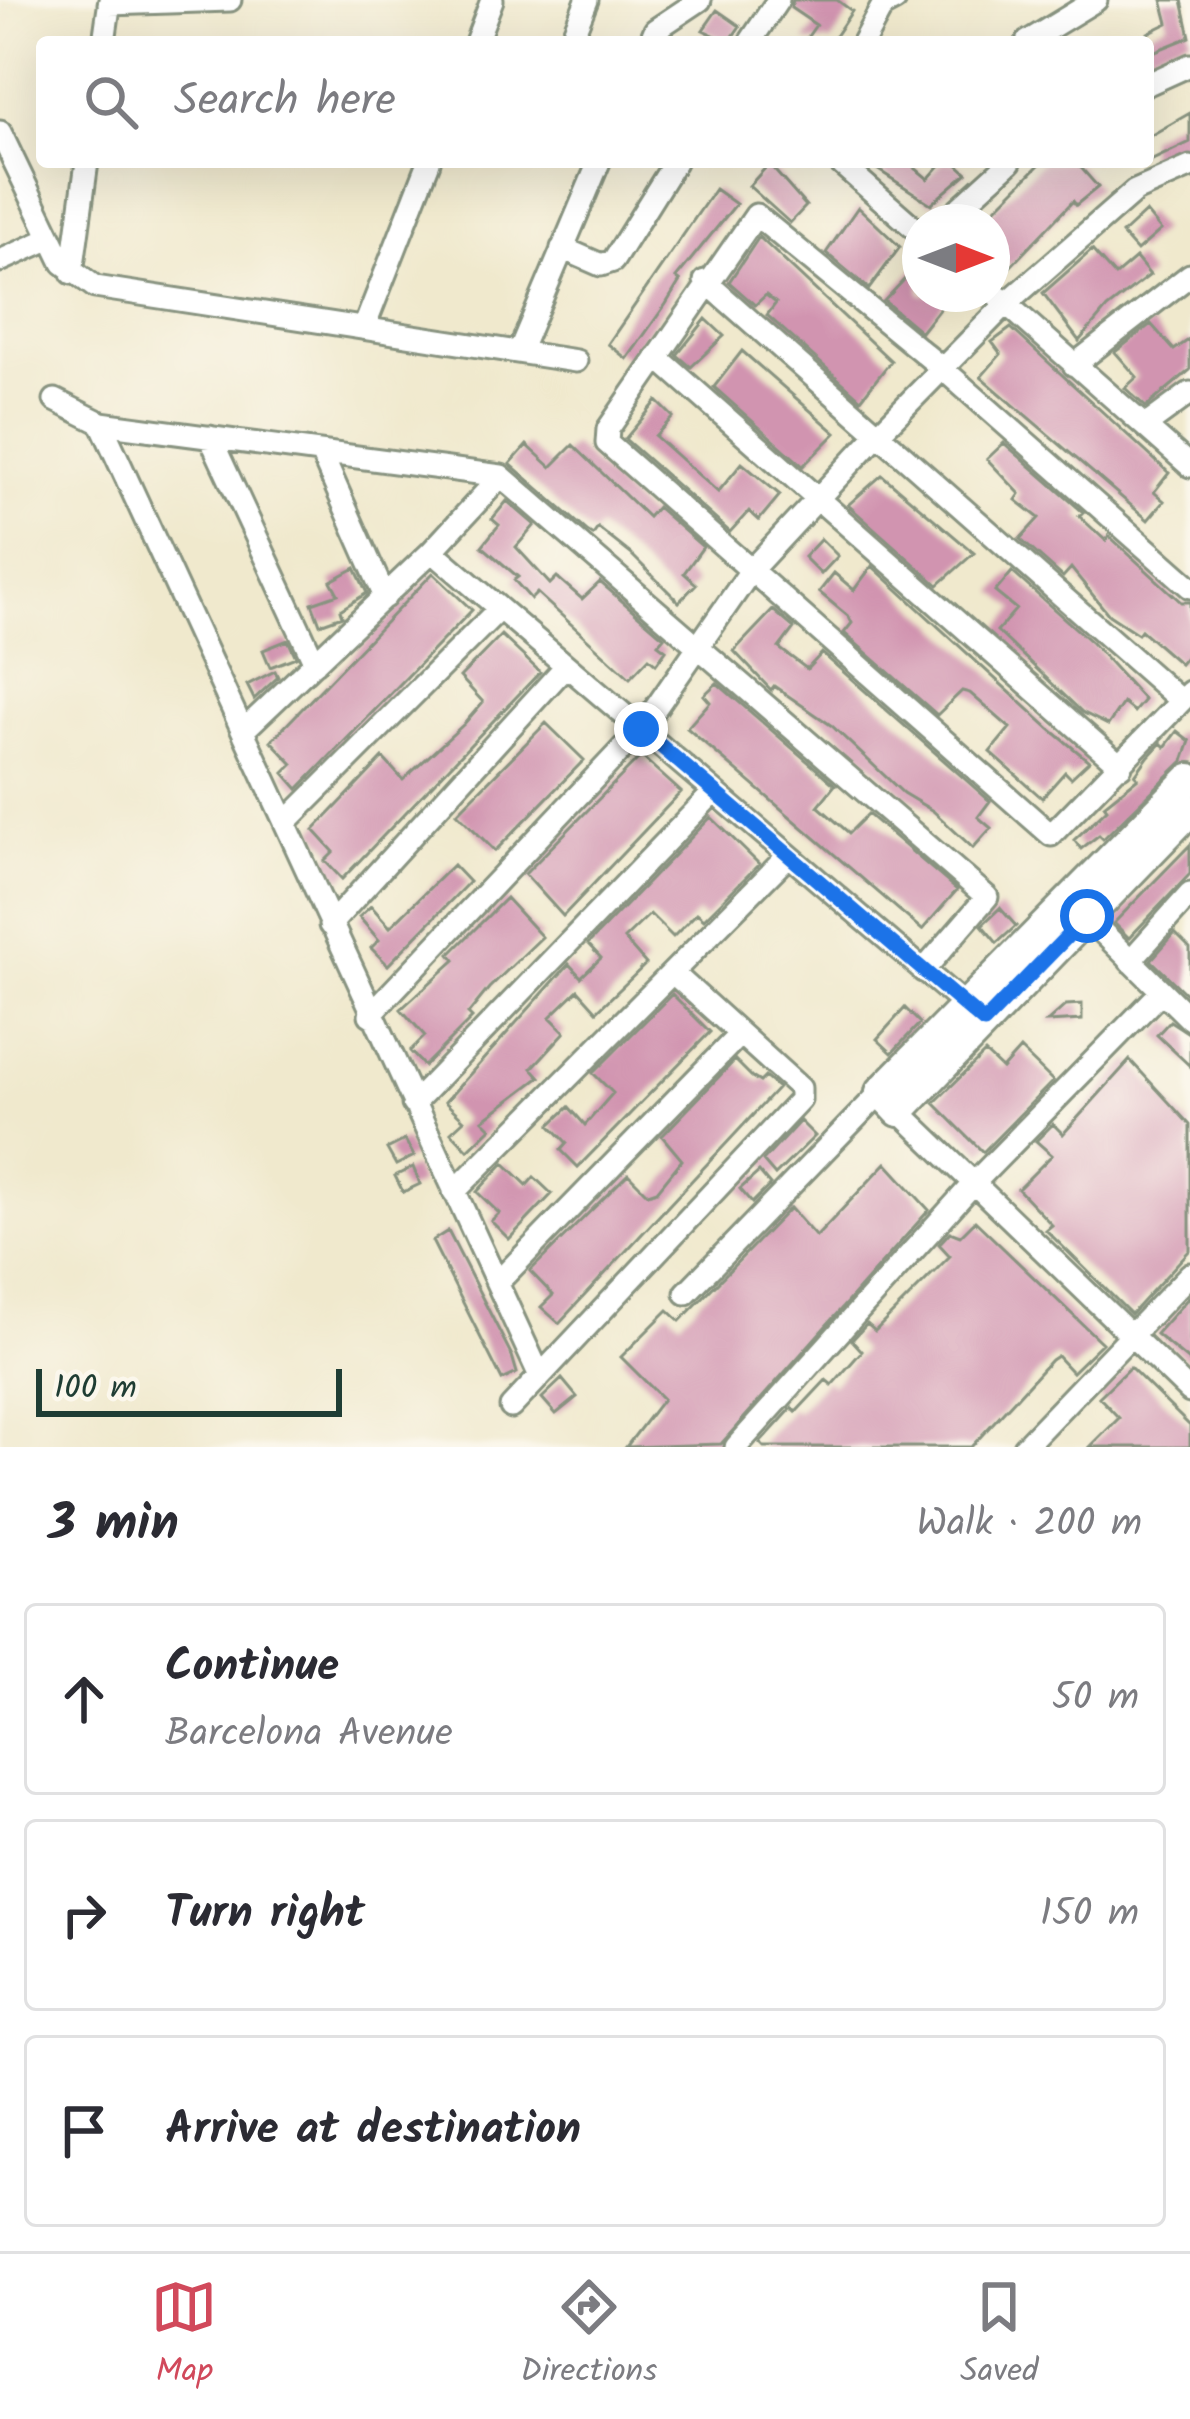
<!DOCTYPE html>
<html lang="en">
<head>
<meta charset="utf-8">
<style>
  body { margin:0; font-family:Kalam,sans-serif; background:#f7f7f7; color:#2b2b33 }
  .compass { position:absolute; left:902px; top:204px; width:108px; height:108px; border-radius:50%; background:#fff; box-shadow:0 12px 48px #0002; rotate:90deg }
  .scale { position:absolute; left:36px; bottom:30px; width:306px; box-sizing:border-box; padding-left:12px; border:6px solid #1f3d34; border-top:0; font-size:33px; line-height:42px; white-space:nowrap; color:#1f3d34; -webkit-text-stroke:9px #fbf7ec; paint-order:stroke }
  .stop { position:absolute; width:36px; height:36px; margin:-27px; border:9px solid #1a73e8; border-radius:50%; background:#fff }
  .stop.end { background:#1a73e8; border-color:#fff; box-shadow:0 3px 12px #0008 }
  .list { margin:0; padding:0; list-style:none }
  h2 { display:flex; justify-content:space-between; align-items:center; height:156px; margin:0; padding:0 48px; font-size:51px }
  h2 small { font-size:39px; font-weight:400; color:#7c7c81 }
  .list li { display:grid; grid-template-columns:78px 1fr auto; gap:36px; align-items:center; box-sizing:border-box; height:192px; margin:0 24px 24px; padding:0 24px; border:3px solid #e1e1e2; border-radius:12px }
  .list b { display:block; font-size:45px; white-space:nowrap }
  .list p { margin:0; font-size:39px; white-space:nowrap; color:#7c7c81 }
  .list em { font-size:39px; font-style:normal; color:#7c7c81 }
  .icon { flex:none; width:66px; height:66px; fill:none; stroke:currentColor; stroke-width:2; stroke-linecap:round; stroke-linejoin:round }
  .map { position:relative; flex:none; width:1190px; height:1447px; overflow:hidden }
  .search { position:absolute; background:#fff; box-shadow:0 12px 48px #0002; left:36px; right:36px; top:36px; height:132px; display:flex; align-items:center; gap:30px; box-sizing:border-box; padding:0 42px; border-radius:12px; color:#7c7c81; font-size:45px }
  .sheet { height:804px; background:#fff }
  nav { display:flex; justify-content:space-around; align-items:center; box-sizing:border-box; height:168px; border-top:3px solid #e1e1e2; background:#fff; font-size:33px; color:#7c7c81 }
  nav a { display:grid; justify-items:center; gap:6px }
  nav .on { color:#d1495b }
  .map>svg:first-child { display:block }
  .building { fill:#d194b0 }
  .lines { fill:none; stroke-linecap:round; stroke-linejoin:round }
  .street-casing { stroke:#889380; stroke-width:27 }
  .secondary-casing { stroke:#889380; stroke-width:36 }
  .street { stroke:#fff; stroke-width:21 }
  .secondary { stroke:#fff; stroke-width:30 }
  .route { stroke:#1a73e8; stroke-width:15 }
</style>
</head>
<body>
<div class="map">
<svg width="1190" height="1447" viewBox="0 0 1190 1447">
  <rect width="100%" height="100%" fill="#fbf7ec"/>
  <filter id="ink" filterUnits="userSpaceOnUse"><feTurbulence type="fractalNoise" baseFrequency=".00833" numOctaves="2"/><feDisplacementMap in="SourceGraphic" scale="24" xChannelSelector="R" yChannelSelector="G"/><feConvolveMatrix kernelMatrix="1 2 1 2 8 2 1 2 1" color-interpolation-filters="sRGB"/></filter>
  <filter id="wash" filterUnits="userSpaceOnUse"><feTurbulence type="fractalNoise" baseFrequency=".004" numOctaves="4" result="noise"/><feDisplacementMap in="SourceGraphic" scale="48" xChannelSelector="R" yChannelSelector="G"/><feGaussianBlur stdDeviation="2.7" result="paint"/><feColorMatrix in="noise" values="0 0 0 0 0 0 0 0 0 0 0 0 0 0 0 0 0 1.4 0 .05"/><feComposite in="paint" operator="in"/></filter>
  <g filter="url(#wash)">
    <rect width="100%" height="100%" fill="#f0e9cd"/>
    <g id="blocks">
      <!-- building -->
      <path class="building" d="M793,0H837L852,11L831,42H804L816,25L791,8Z
        M1162,0H1182L1190,37L1148,54V33L1168,23Z
        M717,10L740,26L729,42L703,30Z
        M1190,113V142L1148,162V137Z
        M866,162H908L928,179L943,162H955L967,173L931,204Z
        M1042,162H1076L1098,187L1076,205L1073,201L1010,267L992,247V222H982Z
        M769,164L806,206L790,223L749,186Z
        M715,189L736,204L676,278L680,281L666,304L627,359L608,344Z
        M858,207L900,247L869,289L826,253Z
        M1146,212L1161,230L1137,251L1122,234Z
        M759,237L891,361L861,399L767,315L776,303L766,295L755,305L729,282Z
        M1092,250L1115,276L1136,258L1150,275L1107,308L1079,341L1043,293Z
        M920,263V294H951L921,332L884,301Z
        M706,319L724,336L691,367L677,355Z
        M1151,324L1174,350L1190,339V370L1146,407L1125,388L1137,377L1115,352Z
        M1011,328L1169,473L1154,492L1164,501L1148,520L981,377L1001,354L992,342Z
        M742,351L836,433L803,466L714,387Z
        M657,401L673,417L655,436L718,492L742,463L780,495L759,520L749,511L730,532L625,439Z
        M1004,443L1083,512L1079,516L1106,541L1109,536L1181,602H1190V652L1180,664L1141,630L1138,634L1109,615L1071,568L1063,577L1020,539L1039,518L1016,500L1020,494L987,459Z
        M527,445L551,467L573,445L648,517L657,507L703,547L684,573L696,584L679,602L631,554L598,528L593,535L587,531L510,464Z
        M882,475L974,553L938,585L848,505Z
        M507,501L535,525L516,547L550,584L557,577L582,599L600,582L664,637L658,644L666,650L656,664L649,658L630,678L537,593L531,599L514,580L518,577L482,546L499,525L492,519Z
        M821,539L838,556L821,574L804,557Z
        M872,566L1050,729L1089,761L1071,778L1065,772L1042,798L990,752L1010,728L970,693L962,691L937,715L844,633L852,623L849,617L819,592L834,573L854,590Z
        M355,568L367,593L340,610L342,616L320,624L312,603L338,594L331,581Z
        M1012,572L1092,643L1144,700L1134,712L1123,703L1108,725L1082,712L997,631L1016,609L995,592Z
        M433,573L472,610L298,789L284,773L293,764L271,741Z
        M773,610L794,628L779,648L807,669L822,653L990,801L978,817L991,828L973,848L933,811L903,793L832,726L774,686L771,690L734,651Z
        M501,635L540,672L342,879L325,861L334,852L314,830L383,758L403,780L464,724L483,702L460,677Z
        M288,640L296,657L270,667L263,650Z
        M275,671L278,677L254,699L247,685Z
        M717,683L835,785L818,806L849,833L868,814L957,890L922,930L687,728L710,702L704,695Z
        M546,723L584,760L495,851L457,813Z
        M1177,731L1190,741L1183,761L1103,839L1099,835L1081,849L1074,840L1107,809L1104,805L1138,778L1135,775L1148,757L1161,743L1165,747Z
        M641,756L681,792L563,916L525,874Z
        M711,817L759,864L704,919L697,913L673,937L650,914L624,939L646,964L597,1011L578,990L550,1017L565,1032L532,1068L540,1077L483,1120L491,1128L468,1150L451,1132L464,1120L445,1102L569,964L581,977L601,958L588,944Z
        M1190,845V874L1129,938L1114,923Z
        M453,865L469,882L388,965L371,948L379,940L359,917L371,906L390,927Z
        M506,898L542,937L489,988L468,1014L472,1018L424,1066L410,1051L425,1036L401,1009L455,960L450,954Z
        M1000,908L1016,926L997,943L982,925Z
        M1175,933L1190,948V998L1151,960Z
        M672,994L710,1032L578,1167L561,1150L567,1143L550,1125L569,1107L585,1125L613,1093L593,1073Z
        M1082,1004V1020L1047,1022L1066,1005Z
        M905,1008L920,1023L892,1053L877,1039Z
        M1170,1021L1190,1034V1066L1157,1035Z
        M1020,1049L1053,1081L983,1152L934,1103L985,1053L1002,1069Z
        M735,1060L752,1077L760,1082L765,1077L778,1088L559,1323L541,1307L553,1295L530,1271L628,1174L648,1194L657,1191L682,1160L662,1136Z
        M1130,1060L1190,1125V1250L1131,1314L1046,1230L1052,1225L1018,1189L1052,1155L1036,1141L1053,1124L1063,1134Z
        M800,1121L815,1136L775,1175L763,1161Z
        M405,1140L414,1156L396,1165L387,1149Z
        M504,1163L527,1185L534,1177L552,1194L509,1239L491,1221L499,1213L477,1192Z
        M886,1163L929,1210L721,1444L626,1447L663,1399L621,1357L668,1310L680,1321L790,1208L816,1237Z
        M413,1167L420,1184L403,1192L395,1176Z
        M759,1172L770,1185L752,1203L740,1189Z
        M975,1221L1102,1343L1072,1372L1057,1356L1051,1360L971,1447H764L760,1443L792,1408L796,1412L826,1380L832,1385L862,1351L852,1340L867,1324L875,1331L950,1256L939,1244L950,1232L960,1236Z
        M448,1231L512,1356L517,1373L502,1380L432,1241Z
        M1190,1296V1362L1156,1334Z
        M1130,1367L1190,1426V1447H1090L1119,1418L1099,1397Z
        M562,1379L577,1397L556,1414L542,1398Z"/>
    </g>
  </g>
  <g filter="url(#ink)">
    <use href="#blocks" fill-opacity="0" stroke="#889380" stroke-width="3"/>
    <g class="lines">
      <!-- street casing -->
      <g class="street-casing">
        <path id="street" d="M109,4L230,0
          M104,42L110,0
          M476,42L492,0
          M570,42L587,0
          M650,42L655,30L700,0
          M750,42L778,0
          M863,42L882,7L895,0
          M1027,42L1096,0
          M1148,84L1190,65
          M0,132L63,263L95,287L576,361
          M839,162L920,233
          M944,222L1010,162
          M562,248L601,265L613,261L675,162
          M0,261L51,238
          M72,273L87,162
          M705,281L1181,701
          M992,291L1190,466
          M364,328L429,162
          M519,352L599,162
          M657,357L1121,766
          M1074,365L1190,275
          M55,400L101,423L501,476L987,897L923,971
          M101,423L539,1374
          M1145,426L1190,393
          M210,437L315,663
          M321,453L385,597
          M432,551L975,1014
          M1190,587L943,369L756,215L608,429L607,443L1051,835L1190,692
          M243,731L432,551L501,476
          M286,822L499,609
          M1087,917L1190,1019
          M330,925L566,666
          M1130,961L1190,894
          M370,1015L641,729L752,569L877,435L1007,303L1135,191L1190,167
          M413,1104L714,792
          M899,1111L1190,1392
          M454,1192L787,857
          M499,1281L739,1035
          M686,1293L881,1092
          M511,1407L800,1100V1088L674,974
          M736,1447L973,1184L1161,992
          M1024,1447L1190,1274"/>
      </g>
      <!-- secondary casing -->
      <g class="secondary-casing">
        <path id="secondary" d="M1190,779L881,1092L899,1111L1190,810"/>
      </g>
      <!-- street -->
      <use href="#street" class="street"/>
      <!-- secondary -->
      <use href="#secondary" class="secondary"/>
    </g>
  </g>
  <g class="lines" filter="url(#ink)">
    <!-- route -->
    <path class="route" d="M641,729L984,1022L1087,916"/>
  </g>
</svg>
<svg class="compass" viewBox="-18 -18 36 36"><path d="M0-13l5 13h-10z" fill="#e53935"/><path d="M0 13l5-13h-10z" fill="#7c7c81"/></svg>
<div class="scale">100 m</div>
<div class="stop" style="left:1087px;top:916px"></div>
<div class="stop end" style="left:641px;top:729px"></div>
<div class="search"><svg class="icon" aria-label="search" viewBox="0 0 24 24"><circle cx="10" cy="10" r="6"/><path d="M15 15l6 6"/></svg>Search here</div>
</div>
<section class="sheet">
<h2>3 min<small>Walk · 200 m</small></h2>
<ul class="list">
<li><svg class="icon" aria-label="ahead" viewBox="0 0 24 24"><path d="M12 20V5M6 11l6-6 6 6"/></svg><div><b>Continue</b><p>Barcelona Avenue</p></div><em>50 m</em></li>
<li><svg class="icon" aria-label="right" viewBox="0 0 24 24"><path d="M7 20v-9h11M14 6l5 5-5 5"/></svg><div><b>Turn right</b></div><em>150 m</em></li>
<li><svg class="icon" aria-label="arrive" viewBox="0 0 24 24"><path d="M6 21V4h12l-3 4 3 4H6"/></svg><div><b>Arrive at destination</b></div></li>
</ul>
</section>
<nav>
<a class="on"><svg class="icon" aria-label="map" viewBox="0 0 24 24"><path d="M3 6l6-2 6 2 6-2v14l-6 2-6-2-6 2zM9 4v14M15 6v14"/></svg>Map</a>
<a><svg class="icon" aria-label="directions" viewBox="0 0 24 24"><path d="M12 3l9 9-9 9-9-9zM9 14v-3h6M13 9l2 2-2 2"/></svg>Directions</a>
<a><svg class="icon" aria-label="saved" viewBox="0 0 24 24"><path d="M7 4h10v16l-5-4-5 4z"/></svg>Saved</a>
</nav>
</body>
</html>
